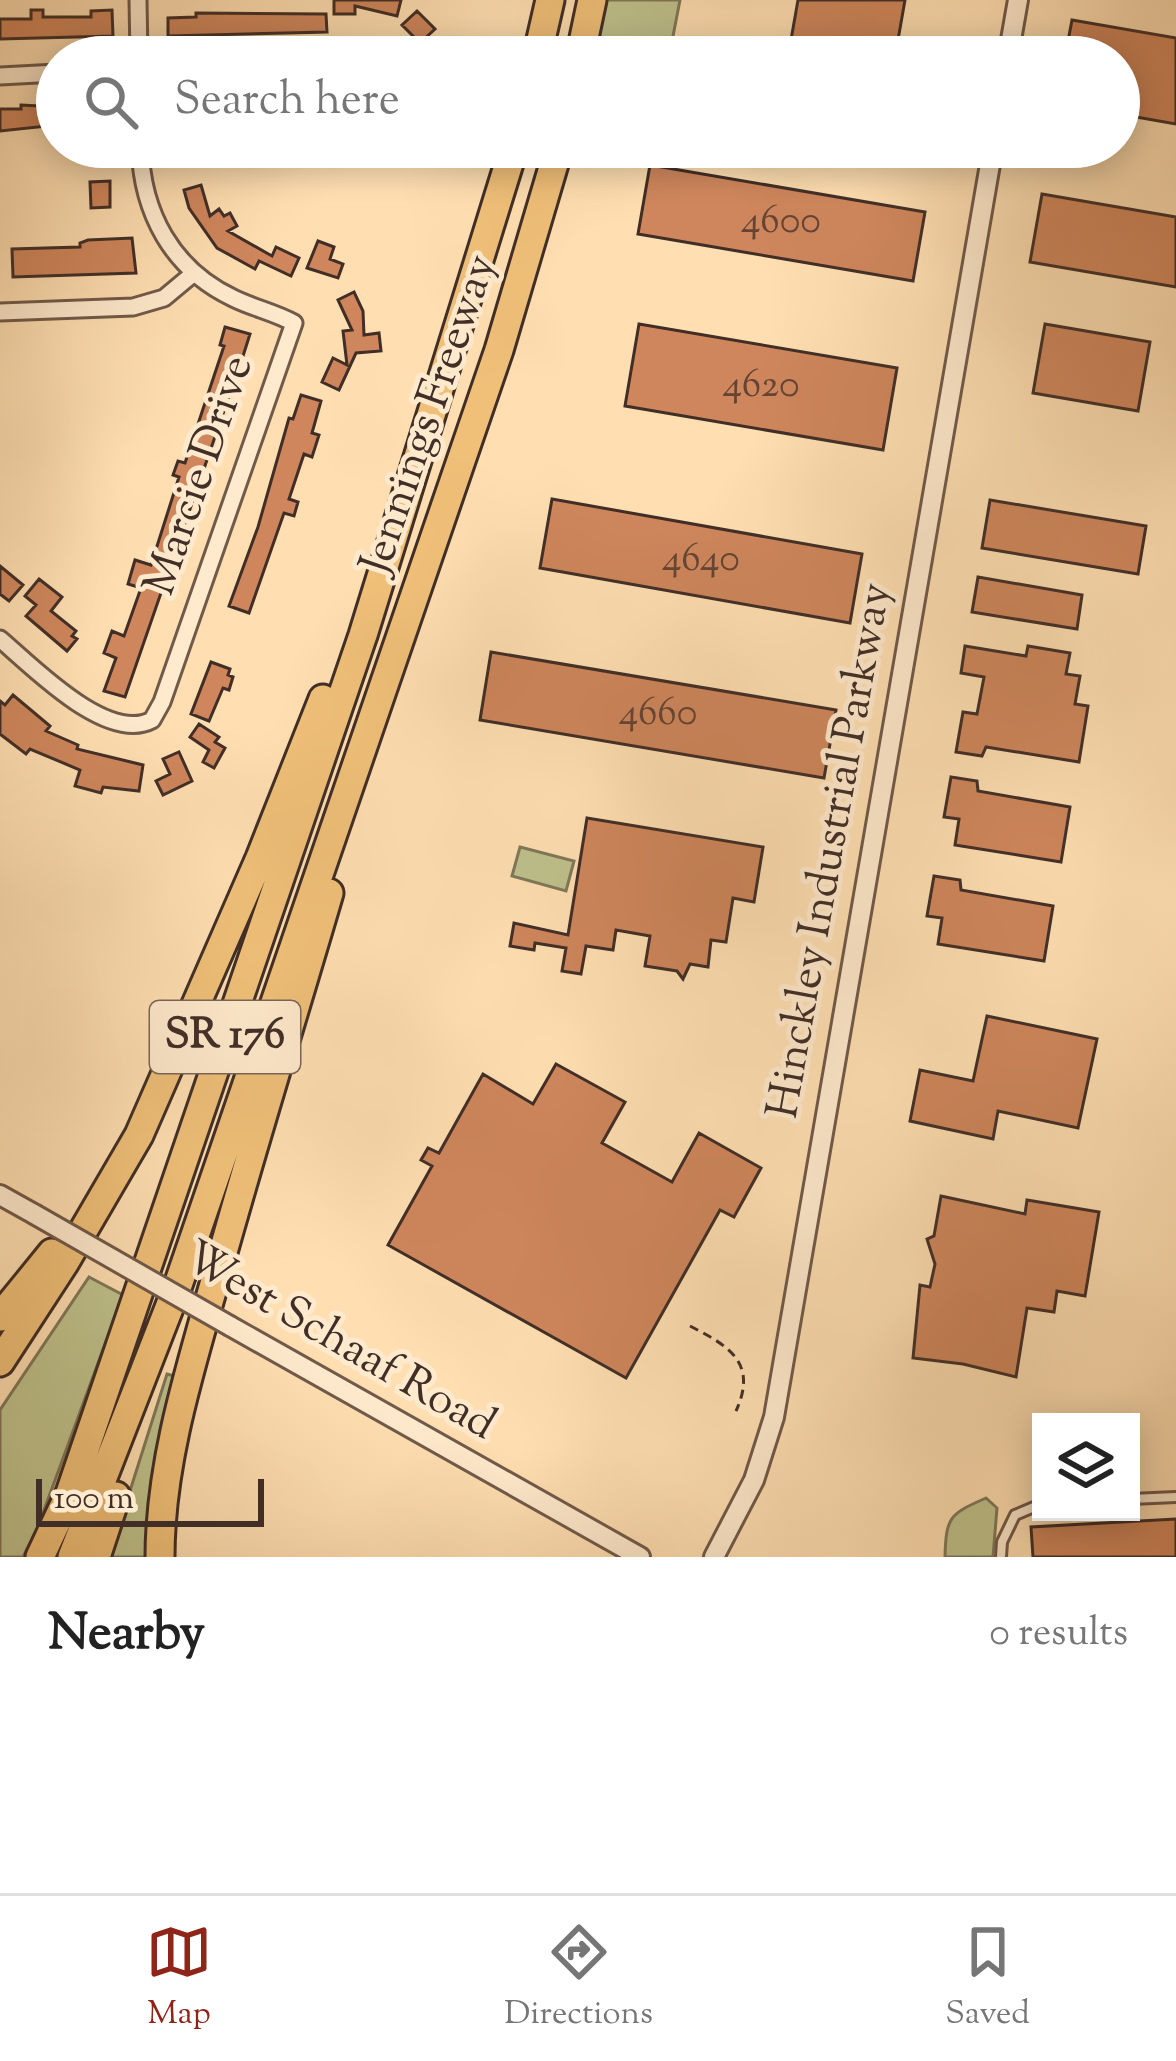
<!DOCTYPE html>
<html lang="en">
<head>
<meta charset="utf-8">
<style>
  body { margin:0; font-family:"Sorts Mill Goudy",serif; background:#f2f2f2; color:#222 }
  .controls { position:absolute; right:36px; bottom:36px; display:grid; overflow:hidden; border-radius:0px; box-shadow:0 6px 30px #0003 }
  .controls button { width:108px; height:108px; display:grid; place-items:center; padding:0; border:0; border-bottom:3px solid #e0e0e0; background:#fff; color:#222; font:60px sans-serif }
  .scale { position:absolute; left:36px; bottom:30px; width:228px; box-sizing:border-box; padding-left:12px; border:6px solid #402e27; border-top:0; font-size:33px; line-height:42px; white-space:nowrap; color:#402e27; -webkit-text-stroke:9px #ffeacd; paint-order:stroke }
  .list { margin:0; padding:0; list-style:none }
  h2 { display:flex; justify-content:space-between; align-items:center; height:156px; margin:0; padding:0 48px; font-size:51px }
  h2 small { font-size:39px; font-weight:400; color:#767676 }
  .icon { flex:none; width:66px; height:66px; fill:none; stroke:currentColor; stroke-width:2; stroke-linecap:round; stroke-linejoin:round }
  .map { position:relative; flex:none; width:1176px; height:1557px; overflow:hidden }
  .search { position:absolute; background:#fff; box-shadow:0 6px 30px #0003; left:36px; right:36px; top:36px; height:132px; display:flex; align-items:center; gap:30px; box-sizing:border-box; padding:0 42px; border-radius:66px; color:#767676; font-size:45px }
  .sheet { height:336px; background:#fff }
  nav { display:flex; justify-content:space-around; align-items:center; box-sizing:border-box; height:168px; border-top:3px solid #e0e0e0; background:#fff; font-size:33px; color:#767676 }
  nav a { display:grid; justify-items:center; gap:6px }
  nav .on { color:#8f2418 }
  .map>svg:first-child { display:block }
  .green { fill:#bfc28d; stroke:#80785a; stroke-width:3 }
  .building { fill:#cf865c; stroke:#402e27; stroke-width:3 }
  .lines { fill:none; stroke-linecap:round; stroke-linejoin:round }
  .service-casing { stroke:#705a4a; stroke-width:14 }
  .minor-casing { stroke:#705a4a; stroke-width:21 }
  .tertiary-casing { stroke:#705a4a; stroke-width:24 }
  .motorway-casing { stroke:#402e27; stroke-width:33 }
  .path { stroke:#402e27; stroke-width:3; stroke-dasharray:9 6; stroke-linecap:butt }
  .service { stroke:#ffeacd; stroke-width:8 }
  .minor { stroke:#ffeacd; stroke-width:15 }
  .tertiary { stroke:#ffeacd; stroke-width:18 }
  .motorway { stroke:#f0c079; stroke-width:27 }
  .tertiary-bridge-casing { stroke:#705a4a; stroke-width:24; stroke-linecap:butt }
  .tertiary-bridge { stroke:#ffeacd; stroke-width:18 }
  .labels { text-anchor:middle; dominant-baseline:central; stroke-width:10; stroke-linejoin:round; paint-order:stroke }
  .number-label { font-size:39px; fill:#644434 }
  .shield { fill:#ffeacd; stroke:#796659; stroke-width:3 }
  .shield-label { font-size:42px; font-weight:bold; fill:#402e27 }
  .street-label { font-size:45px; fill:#402e27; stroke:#ffeacd }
</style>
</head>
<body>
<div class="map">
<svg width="1176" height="1557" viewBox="0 0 1176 1557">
  <rect width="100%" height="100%" fill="#ffdfb2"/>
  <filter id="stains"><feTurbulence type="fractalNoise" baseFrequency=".00167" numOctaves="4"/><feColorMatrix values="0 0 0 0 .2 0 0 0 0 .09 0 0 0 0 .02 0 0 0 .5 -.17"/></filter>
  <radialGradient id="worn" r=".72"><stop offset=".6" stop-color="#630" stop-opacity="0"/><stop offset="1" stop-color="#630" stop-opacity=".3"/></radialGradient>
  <!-- green -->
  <path class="green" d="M592,0H680L669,57H580Z
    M520,847L574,861L566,891L512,876Z
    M89,1277L123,1295L36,1532L23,1557H0V1410Z
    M167,1374L174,1376L158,1449L146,1557H109Z
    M986,1498L997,1508L993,1557H945C946,1516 950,1514 986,1498Z"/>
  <!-- building -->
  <path class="building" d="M334,0H401L397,16L355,6V14H334Z
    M798,0H905L895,57H788Z
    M31,10H43V17H91V11L112,10L113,36L0,39V19H31Z
    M417,11L435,29L420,43L402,25Z
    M196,13L326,14L327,32L168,36V18L196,17Z
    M1072,20L1176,38V124L1119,114V57H1065Z
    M21,105L57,107V125L0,131V109H21Z
    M194,150L245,151V166H194Z
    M650,165L925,212L913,281L638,234Z
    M110,181V207L91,208L90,182Z
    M201,185L210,216L219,209L224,216L230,213L237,226L228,231L272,256L276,247L299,258L291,276L259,261L255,269L217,248L189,208L184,190Z
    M1042,194L1176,217V287L1030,262Z
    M132,238L136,273L13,277L12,249L80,247V243L88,240Z
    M318,241L334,247L330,259L343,264L338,278L307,268Z
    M354,292L363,311L364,335L379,333L381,351L356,353L339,390L322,382L333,358L347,365L343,331L352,330L338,300Z
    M639,324L897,368L883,450L625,406Z
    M1045,324L1150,342L1138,411L1033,393Z
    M225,327L250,334L244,353L125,697L104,691L116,658L104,653L112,631L124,636L141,588L128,584L135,560L151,565L179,477L173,475L178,461L185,463L224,346L220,345Z
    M301,395L321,401L312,433L319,435L312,457L304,454L289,499L298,502L294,516L284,513L249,613L229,606L258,527L289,418L293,419Z
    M552,499L862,554L850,623L540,568Z
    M990,500L1146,526L1138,574L982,548Z
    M0,566L23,585L9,601L0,594Z
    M978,577L1082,595L1077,629L972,612Z
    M39,579L62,597L51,611L76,631L72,636L77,639L67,651L26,616L36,605L25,596Z
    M965,646L1026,656L1028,646L1070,653L1066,674L1080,676L1075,704L1088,706L1079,762L986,747L982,756L956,752L963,712L977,714L984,677L961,673Z
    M491,652L836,710L824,778L480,720Z
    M211,662L230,669L228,675L233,677L229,690L223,688L209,721L191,714Z
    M13,695L50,726L46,731L78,745L77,749L143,765L139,791L103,787L101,793L75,786L80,770L30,749L26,754L0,734V701L5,705Z
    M199,724L219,737L215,742L225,748L214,768L203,762L209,750L190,737Z
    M179,752L192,781L163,795L156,781L170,774L163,759Z
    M951,777L977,781L978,791L1070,807L1061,862L955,845L959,819L944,817Z
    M587,818L763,847L754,902L733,898L726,942L711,940L708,967L690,964L683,979L677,971L645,966L650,936L616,930L613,950L586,946L581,974L562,971L566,948L535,943L534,950L510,946L514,923L568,935Z
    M934,876L960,880L961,890L1053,906L1044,961L938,944L942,918L927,916Z
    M987,1016L1097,1039L1078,1128L998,1111L993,1139L910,1121L920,1070L973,1081Z
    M556,1064L625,1102L602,1143L672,1182L699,1133L761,1168L734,1217L720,1210L626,1378L388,1245L432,1166L421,1160L428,1148L439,1153L483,1074L533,1104Z
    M941,1196L1025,1214L1027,1200L1099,1212L1085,1296L1057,1291L1054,1312L1027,1308L1016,1377L963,1364L913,1358L920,1285L930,1287L935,1264L927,1239L934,1236Z
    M1176,1519V1557H1033L1031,1527Z"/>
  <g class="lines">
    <!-- service casing -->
    <g class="service-casing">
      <path id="service" d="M1131,1499L1176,1497
        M1001,1557L1002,1542L1015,1515L1041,1504"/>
    </g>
    <!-- minor casing -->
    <g class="minor-casing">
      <path id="minor" d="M138,0L139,57
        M0,76L57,73
        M0,312L133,307L164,298L194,273
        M0,639C32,666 107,744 152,720L162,702L294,323C274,312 253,308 233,298C172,269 142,213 140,147"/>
    </g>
    <!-- tertiary casing -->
    <g class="tertiary-casing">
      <path id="tertiary" d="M1008,57L1018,0
        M0,1195L34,1214
        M230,1326L640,1557
        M714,1557L754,1480L774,1417L993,147"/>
    </g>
    <!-- motorway casing -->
    <g class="motorway-casing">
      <path id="motorway" d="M537,57L550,0
        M580,57L592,0
        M0,1317L52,1253
        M0,1362L65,1262L139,1135L260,858L323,699
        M40,1557L70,1493L363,635L514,147
        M72,1557L178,1285L499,350L559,147
        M96,1557L116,1496
        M160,1557C160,1460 192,1363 218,1270C253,1144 292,1019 329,893"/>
    </g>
    <!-- path -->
    <path class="path" d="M690,1326C729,1346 758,1363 736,1411"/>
    <!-- service -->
    <use href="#service" class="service"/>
    <!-- minor -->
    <use href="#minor" class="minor"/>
    <!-- tertiary -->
    <use href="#tertiary" class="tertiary"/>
    <!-- motorway -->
    <use href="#motorway" class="motorway"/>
    <!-- tertiary-bridge casing -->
    <g class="tertiary-bridge-casing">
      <path id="tertiary-bridge" d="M34,1214L230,1326"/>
    </g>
    <!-- tertiary-bridge -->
    <use href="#tertiary-bridge" class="tertiary-bridge"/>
  </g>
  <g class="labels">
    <!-- number labels -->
    <g class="number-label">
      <text x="781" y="223">4600</text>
      <text x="761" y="387">4620</text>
      <text x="701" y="561">4640</text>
      <text x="658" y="715">4660</text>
    </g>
    <!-- shield labels -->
    <rect class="shield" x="150" y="1001" width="150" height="72" rx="9"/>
    <g class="shield-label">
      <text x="225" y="1037">SR 176</text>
    </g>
    <!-- street labels -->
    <g class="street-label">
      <text transform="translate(431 415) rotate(-71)">Jennings Freeway</text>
      <text transform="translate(201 476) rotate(-71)">Marcie Drive</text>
      <text transform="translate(832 851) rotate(-80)">Hinckley Industrial Parkway</text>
      <text transform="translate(339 1343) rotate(30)">West Schaaf Road</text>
    </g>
  </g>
  <rect width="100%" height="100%" filter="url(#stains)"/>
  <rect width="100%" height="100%" fill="url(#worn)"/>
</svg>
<div class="controls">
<button><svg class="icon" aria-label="layers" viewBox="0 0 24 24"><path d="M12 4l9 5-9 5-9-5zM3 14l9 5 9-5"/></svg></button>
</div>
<div class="scale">100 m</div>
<div class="search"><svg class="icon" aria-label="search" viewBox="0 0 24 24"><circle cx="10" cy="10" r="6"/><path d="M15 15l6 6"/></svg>Search here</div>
</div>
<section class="sheet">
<h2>Nearby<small>0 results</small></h2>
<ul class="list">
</ul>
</section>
<nav>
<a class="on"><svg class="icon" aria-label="map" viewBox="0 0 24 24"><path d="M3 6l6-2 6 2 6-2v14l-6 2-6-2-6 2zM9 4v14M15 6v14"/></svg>Map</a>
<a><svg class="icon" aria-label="directions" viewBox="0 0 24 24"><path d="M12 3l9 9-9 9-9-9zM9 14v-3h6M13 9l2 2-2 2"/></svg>Directions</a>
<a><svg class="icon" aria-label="saved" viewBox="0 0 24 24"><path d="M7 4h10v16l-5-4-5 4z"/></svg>Saved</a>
</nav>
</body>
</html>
